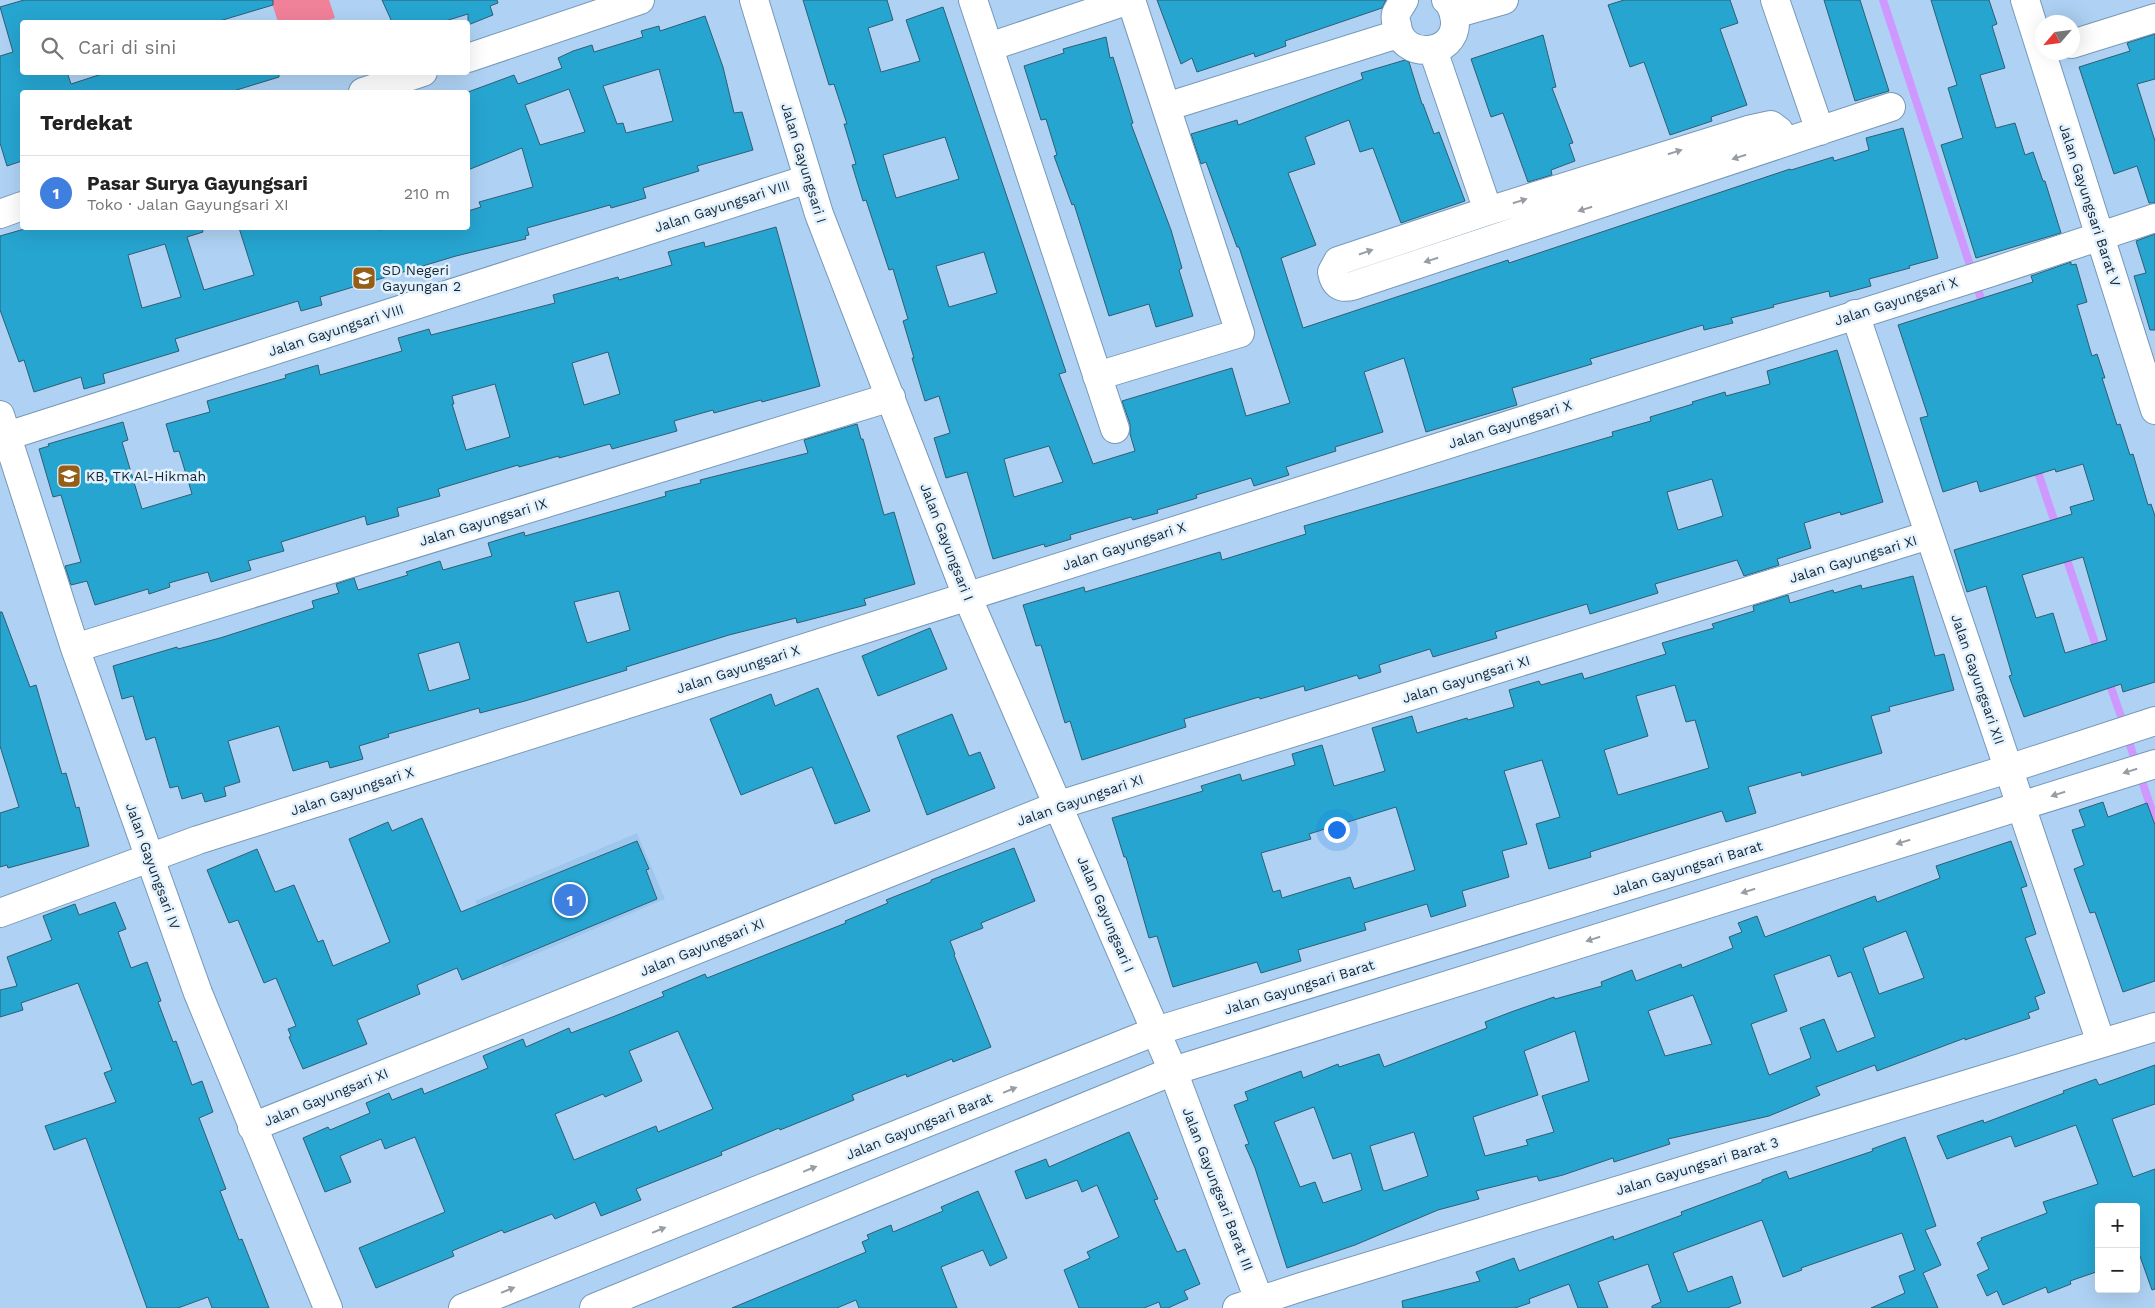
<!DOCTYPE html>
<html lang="id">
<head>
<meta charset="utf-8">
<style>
  body { margin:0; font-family:"Work Sans",sans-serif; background:#f6f6f6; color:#222 }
  .controls { position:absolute; right:15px; bottom:15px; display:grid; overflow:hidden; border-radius:5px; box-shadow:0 5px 20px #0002 }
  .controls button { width:45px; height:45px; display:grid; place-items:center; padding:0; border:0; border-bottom:1px solid #e0e0e0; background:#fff; color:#222; font:25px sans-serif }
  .compass { position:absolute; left:2035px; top:15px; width:45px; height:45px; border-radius:50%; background:#fff; box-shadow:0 5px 20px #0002; rotate:242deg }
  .you { position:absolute; left:1336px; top:829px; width:18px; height:18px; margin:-12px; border:4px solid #fff; border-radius:50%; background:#1a73e8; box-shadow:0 0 0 8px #1a73e833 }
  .badge { display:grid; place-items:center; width:32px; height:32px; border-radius:50%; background:#1a73e8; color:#fff; font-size:16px; font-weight:700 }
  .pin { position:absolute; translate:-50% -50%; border:2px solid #fff; box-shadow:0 1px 5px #0006 }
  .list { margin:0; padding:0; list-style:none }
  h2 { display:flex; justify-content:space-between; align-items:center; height:65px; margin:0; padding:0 20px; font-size:21px }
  h2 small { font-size:16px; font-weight:400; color:#767676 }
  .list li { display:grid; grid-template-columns:32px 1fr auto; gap:15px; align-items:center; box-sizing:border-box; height:75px; padding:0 20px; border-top:1px solid #e0e0e0 }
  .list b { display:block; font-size:19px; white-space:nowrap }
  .list p { margin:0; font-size:16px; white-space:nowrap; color:#767676 }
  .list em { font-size:16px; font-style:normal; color:#767676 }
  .icon { flex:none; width:28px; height:28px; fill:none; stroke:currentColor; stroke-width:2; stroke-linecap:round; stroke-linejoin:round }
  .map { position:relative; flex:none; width:2155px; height:1308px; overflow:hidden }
  .search { position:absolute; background:#fff; box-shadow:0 5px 20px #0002; left:20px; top:20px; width:450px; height:55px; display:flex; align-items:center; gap:12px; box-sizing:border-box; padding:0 18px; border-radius:5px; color:#767676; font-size:19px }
  .panel { position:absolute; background:#fff; box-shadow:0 5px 20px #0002; left:20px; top:90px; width:450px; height:140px; border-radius:5px }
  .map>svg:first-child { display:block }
  .built { fill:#9ec7ee }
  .pitch { fill:#f08199 }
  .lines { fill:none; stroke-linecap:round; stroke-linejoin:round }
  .stream { stroke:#ce98ff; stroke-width:8 }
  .building { fill:#26a5d1; stroke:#2f5e72; fill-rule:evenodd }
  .street-casing { stroke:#7698b8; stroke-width:30 }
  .secondary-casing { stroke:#7698b8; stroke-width:30 }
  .street { stroke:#fff; stroke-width:28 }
  .secondary { stroke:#fff; stroke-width:28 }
  .oneway { fill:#979da3 }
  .labels { text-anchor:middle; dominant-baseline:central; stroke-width:5; stroke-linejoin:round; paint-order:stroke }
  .street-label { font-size:14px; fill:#182632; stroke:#e2f1fe }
  .poi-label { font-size:14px; fill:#182632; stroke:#e2f1fe; text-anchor:start }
</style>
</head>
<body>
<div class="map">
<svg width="2155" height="1308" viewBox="0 0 2155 1308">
  <rect width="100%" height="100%" fill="#afd2f4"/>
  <!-- built -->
  <path class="built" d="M637,833L665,899L503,968L475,901Z"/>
  <!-- pitch -->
  <path class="pitch" d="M271,0H329L335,18L322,22H278Z"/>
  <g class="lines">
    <!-- stream -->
    <path class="stream" d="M1883,0L1984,308
      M2036,466L2057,529
      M2065,554L2098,652
      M2108,679L2124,725
      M2127,736L2155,820"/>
  </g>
  <!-- building -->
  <path class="building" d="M24,0H273V5L216,22H22V72H67L71,84L108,72H279V77L230,92H22V161L7,166L0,143V56L13,52L0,7Z
    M382,0H497L498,3L490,6L493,15L468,25V14L442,22H392Z
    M803,0H887L893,20L868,28L881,72L920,61L906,20L943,7L1066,372L1059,374L1093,464L1135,451L1130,434V424L1122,401L1232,368L1246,416L1290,403L1239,247H1237L1206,162L1201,164L1191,134L1237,120L1238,125L1363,79L1361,73L1405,60L1409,62L1422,104H1423L1434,134L1439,132L1465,201L1401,223L1373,148L1360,152L1349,120L1305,137L1315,164L1288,173L1316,245L1281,258L1303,328L1508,260L1509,263L1790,169L1791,170L1833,157L1834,161L1869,150L1866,138L1903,128L1938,258L1909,266L1910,268L1869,279L1871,286L1830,297L1829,291L1773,305L1774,307L1731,318L1733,323L1704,330L1703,325L1590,359L1592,364L1512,388L1517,405L1426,432L1404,358L1364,372L1383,432L1335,447L1336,451L1286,467L1289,475L1254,486L1251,478L1196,495L1197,498L1157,510L1158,513L1133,520L1131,517L1070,535L1071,539L1045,547L1044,544L993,559L967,472L946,478L934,438L950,433L939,396L925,401L912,358H914L903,321L908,319L893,269L889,270L866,200L863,201L852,165L856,164L844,124H847L834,84L829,85ZM945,137L959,179L896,198L883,155ZM984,252L997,293L949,307L936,266ZM1049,446L1063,482L1014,497L1004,459Z
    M1157,0H1386L1382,8L1285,41L1286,46L1255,57L1254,53L1197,72L1192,58L1181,64Z
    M1624,0H1730L1738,23L1720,29L1747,105L1711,117L1712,121L1670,135L1644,62L1630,67L1608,5Z
    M1824,0H1860L1889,91L1855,101Z
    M1931,0H1989L1997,24L1992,26L2005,68L1980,75L1996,128L2015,123L2025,155L2033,152L2043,181H2045L2061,233L1976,258L1941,145L1963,138L1948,88L1957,85Z
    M705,16L723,67L734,113L742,112L753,150L697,166L699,171L643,188L646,198L611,208L610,205L527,228L529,235L525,236L526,239L456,256L320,297L322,305L301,311L298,301L175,339L179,351L103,374L105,383L84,389L81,377L34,392L24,360L19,362L0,310V236L28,228H202L203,232L187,237L204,290L254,275L239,228H378L379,230L387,228H468V211L481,207L479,202L533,187L522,148L468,170V92L514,75L518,84L562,68L558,58L573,51L592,45L594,52L643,37L641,31L659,26L660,31ZM659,69L673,121L626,133L623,123L617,124L603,86ZM569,89L585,132L540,145L525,105ZM165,244L181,297L142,308L128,255Z
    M2155,34V79L2137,84L2155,141V203H2149L2137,166L2114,174L2079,67L2130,51L2127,43Z
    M1543,35L1556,87L1552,88L1573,143L1569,144L1575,161L1551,170L1552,175L1528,182L1503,113L1491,117L1471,59Z
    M1106,37L1110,58L1113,57L1133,123L1131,124L1171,230L1182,268L1179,270L1193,316L1156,327L1149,304L1109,316L1074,204L1072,205L1054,156L1057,155L1046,119L1041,120L1024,66L1064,53L1063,49Z
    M776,227L820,386L762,402L761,400L714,413L713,410L674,421L677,431L612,449L610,444L559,458V456L519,467L518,465L438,489L440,496L397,508L399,516L367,525L365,516L281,542L284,551L248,561L251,570L211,582L208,572L169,583L170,587L149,594L148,589L95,605L87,581L71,585L65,566L81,562L61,495L53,497L39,449L49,446L48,444L123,422L128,440L122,442L142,509L192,494L179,451L174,452L166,424L210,412L207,401L286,378L285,375L318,365L320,375L402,351L398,338L429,329L431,335L555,303L553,295L618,277L619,280L672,265L668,252L704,242L705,247ZM608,352L620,394L584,405L572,363ZM495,384L510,437L466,450L452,404H454L452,396Z
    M2155,234V330H2150L2134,276L2146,273L2136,241Z
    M2071,262V265L2076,264L2087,302L2077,305L2092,356L2097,354L2105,378H2102L2117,425L2120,424L2130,455L2133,454L2148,505L2151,504L2155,516V682L2123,692L2121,684L2024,717L2009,676L2012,675L1986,586L1967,592L1954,550L2072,514L2070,507L2094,500L2083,464L2056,472L2055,469L1980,492L1977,481L1943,492L1920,418L1928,416L1898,325L2033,282L2031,276ZM2083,557L2107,640L2065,653L2053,613L2036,618L2022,575Z
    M1837,350L1883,502L1841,515L1840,512L1804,523L1811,548L1777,559L1779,565L1744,576L1737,560L1655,584L1658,593L1590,614L1587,604L1495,632L1497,638L1433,657L1430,649L1379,665L1381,672L1359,679L1357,675L1305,691L1304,686L1260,699L1259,697L1184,719L1186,727L1082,760L1070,721L1065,723L1041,645L1036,646L1023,605L1084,587L1085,592L1220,552L1222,560L1306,534L1304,526L1613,436L1612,432L1651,421L1650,417L1693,404L1692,402L1725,392L1726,396L1770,384L1767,371ZM1712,479L1723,516L1678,530L1667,492Z
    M857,424L861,439H863L884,515L894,512L915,584L864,599L866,605L797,623L796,618L729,635L626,667L627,670L525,701L480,713L479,708L388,734L389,737L359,746L363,759L330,768L328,761L293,771L279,726L228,741L240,782L224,787L226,796L205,802L202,793L182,799L178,786L170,788L155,737L146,740L133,696L122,699L113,666L177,647L178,649L220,638L314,608L312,601L339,593L336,584L354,578L358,590L408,575L406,572L440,561L443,570L492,556L488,543L524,532L525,536L666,496L665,492L701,483L700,480L808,453L804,440ZM619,591L630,630L587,643L574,602ZM459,642L470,679L429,691L418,654Z
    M1913,576L1935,656L1944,654L1954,690L1889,707L1890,711L1871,716L1882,753L1802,776L1801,772L1748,787L1756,813L1726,822L1722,811L1590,852L1591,857L1549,869L1536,824L1560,817L1542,760L1504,771L1527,844L1502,851L1509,877L1462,891L1466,906L1431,917L1427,904L1364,923L1366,930L1298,950L1301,961L1261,973L1257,962L1173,987L1157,936L1149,938L1126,857H1124L1112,818L1203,791L1201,786L1240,774L1242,781L1295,765L1292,754L1322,745L1334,786L1385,771L1372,728L1412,716L1417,733L1467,718L1468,720L1514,707L1509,690L1539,681L1541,685L1582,673L1584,679L1666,654L1662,643L1714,628L1712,624L1754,611L1753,606L1788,595L1790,603L1833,590L1834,593L1861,585L1862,589ZM1675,685L1686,722L1695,720L1709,768L1618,795L1604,750L1648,736L1636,696ZM1396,807L1415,870L1354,889L1350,877L1282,898L1280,890L1273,892L1261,853L1311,839L1309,834Z
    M0,612H2L30,687L36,685L62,774L66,773L76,808L79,807L89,846L8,868L7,865L0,867V813L19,807L0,746Z
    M930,628L947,669L878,696L862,656Z
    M818,688L870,811L835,824L812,767L741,795L710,719L771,694L775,706Z
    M952,714L969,756L980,752L995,788L927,815L897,736Z
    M2103,802L2108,817L2147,803L2155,825V981L2123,992L2095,912L2090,913L2074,869L2084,865L2072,830L2085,826L2079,810Z
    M422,818L461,912L637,841L649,869L646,870L657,899L462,980L457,968L417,985L420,994L357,1020L367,1044L303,1069L289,1037L291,1036L288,1029L296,1026L276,978L264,983L238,920L229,923L207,870L257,849L275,892L294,885L318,942L323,940L333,966L390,942L349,839L388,822L392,831Z
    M2011,841L2027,886L2021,888L2036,934L2025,938L2045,993L2035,997L2039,1009L2028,1013L2030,1018L1965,1040V1038L1877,1071L1875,1065L1816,1087L1820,1095L1769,1116L1668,1139L1670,1144L1614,1162L1613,1158L1563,1175L1539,1181L1537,1176L1476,1191L1479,1199L1438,1210L1355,1245L1287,1268L1255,1168L1245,1145L1249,1144L1234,1105L1248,1100L1245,1092L1301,1071L1303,1078L1338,1064L1339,1067L1379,1054L1384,1067L1487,1028L1485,1022L1511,1012L1554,997L1555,999L1602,986L1601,982L1632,970L1636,981L1681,964L1682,968L1733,948L1729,937L1742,932L1738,923L1757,916L1765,937L1875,896L1877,902L1940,878L1936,866ZM1906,931L1924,978L1879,994L1863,948ZM1830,955L1838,977L1851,972L1875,1037L1837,1052L1824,1019L1800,1028L1811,1058L1769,1075L1751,1024L1787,1011L1774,975ZM1693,995L1712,1044L1665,1056L1648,1011ZM1575,1031L1589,1081L1542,1096L1554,1132L1526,1140L1528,1145L1485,1156L1473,1117L1538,1095L1524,1051ZM1314,1107L1333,1159L1351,1153L1362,1190L1323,1203L1315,1182L1300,1187L1274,1122ZM1414,1132L1428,1176L1385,1191L1383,1190L1370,1146Z
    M1014,848L1035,901L981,923L983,928L950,941L955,954L954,955L991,1047L953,1062L952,1059L907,1077L906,1074L852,1095L854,1100L780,1130L779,1128L721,1152L722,1155L636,1189L641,1200L601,1216L595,1202L555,1219L552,1214L504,1233L502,1230L452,1251L454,1256L376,1288L359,1248L445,1212L415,1137L385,1149L381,1139L340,1156L351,1182L325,1192L303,1138L328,1127L330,1130L370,1113L366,1103L389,1093L392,1100L422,1088L424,1094L488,1068L483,1056L523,1039L526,1047L569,1028L571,1033L615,1016L664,996L662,992L705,974L707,978L846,923L845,921L888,903L886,900L931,882V880ZM678,1031L713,1109L658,1132L656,1126L574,1160L555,1114L603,1094L605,1097L642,1081L629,1051Z
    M115,902L126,929L118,932L131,968L147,962L161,1001L158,1002L173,1042L176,1041L192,1085L202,1081L213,1112L199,1118L226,1189L220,1191L239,1240L242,1239L269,1308H212L208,1297L178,1308H147L86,1138L54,1150L45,1126L116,1102L104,1073L112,1070L78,983L21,1003L23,1010L0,1017V990L17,986L7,957L52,940L43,916L75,904L79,915Z
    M2155,1065V1104L2112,1119L2133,1177L2155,1169V1289L2152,1290L2136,1245V1207H2099V1271L2070,1281L2071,1284L2048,1293L2046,1287L2003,1305L1997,1291L1987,1296L1977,1275L1989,1269L1977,1243L1982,1240L1981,1238L2047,1213L2043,1202L2098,1184L2076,1125L2015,1147L2011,1136L1947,1159L1937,1136L1983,1120L1984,1123L2064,1093L2063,1091L2096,1079L2099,1085Z
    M1129,1132L1158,1199L1154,1200L1177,1252L1185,1249L1200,1284L1184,1291L1188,1299L1168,1308H1161L1159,1302L1144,1308H1079L1064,1270L1090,1258L1087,1252L1119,1237L1097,1185L1082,1192L1077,1180L1026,1199L1015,1171L1046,1159L1049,1167Z
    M1905,1137L1936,1226L1925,1230L1941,1265L1923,1273L1938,1308H1871L1905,1293L1899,1276L1915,1270L1902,1233L1801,1268L1802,1270L1783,1277L1762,1220L1673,1253L1688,1292L1732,1276L1741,1303L1727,1308H1652V1306L1661,1302L1648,1264L1598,1282L1608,1308H1578L1569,1284L1529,1299L1530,1303L1515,1308H1403L1402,1301L1480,1281L1476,1272L1514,1258L1519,1271L1613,1236L1614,1240L1682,1215L1681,1212L1762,1182V1180L1786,1171L1789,1179L1873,1151L1872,1149Z
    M978,1191L1007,1258L990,1266L983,1250L941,1267L957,1308H859L856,1300L837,1308H732L866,1252L862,1242L869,1239L867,1235L891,1225L893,1232L943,1211L941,1207Z"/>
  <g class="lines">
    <!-- street casing -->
    <g class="street-casing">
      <path id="street" d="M754,0L819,214L967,596L1173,1071L1262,1308
        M973,0L1115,429
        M1404,0C1402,4 1398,9 1396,14C1395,17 1396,22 1397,25C1401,61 1457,57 1455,21C1454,13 1452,5 1446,0
        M1775,0L1820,131
        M2025,0L2155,410
        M1454,14L1504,0
        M2072,44L2155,18
        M989,47L1129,0
        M1433,50L1488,211
        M468,58L640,0
        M363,92L423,72
        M1166,107L1398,34
        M1785,142L1779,131L1771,125L1748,130L1488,211L1338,261L1332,272C1334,284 1340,289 1352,286L1891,107
        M0,214L22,206
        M1855,314L2101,1043
        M1097,376L1240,333L1131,0
        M0,415L75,648L198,993L328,1308
        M7,436L808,179
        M75,648L891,397
        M0,913L198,840L1989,273L2155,218
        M252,1127L1059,805L1929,535
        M1237,1308L1301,1287L2155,1027"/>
    </g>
    <!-- secondary casing -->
    <g class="secondary-casing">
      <path id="secondary" d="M463,1308L1156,1031L2008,769L2155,721
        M594,1308L1173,1071L2155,764"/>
    </g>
    <!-- street -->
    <use href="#street" class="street"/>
    <!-- secondary -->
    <use href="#secondary" class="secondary"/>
  </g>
  <!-- one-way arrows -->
  <defs><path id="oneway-solid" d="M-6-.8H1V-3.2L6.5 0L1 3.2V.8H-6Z" transform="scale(1.25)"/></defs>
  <g class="oneway">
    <use href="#oneway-solid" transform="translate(1675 152) rotate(-17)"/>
    <use href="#oneway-solid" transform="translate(1739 157) rotate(162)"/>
    <use href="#oneway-solid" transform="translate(1520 201) rotate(-17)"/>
    <use href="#oneway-solid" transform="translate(1585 209) rotate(162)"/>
    <use href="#oneway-solid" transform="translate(1366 252) rotate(-19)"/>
    <use href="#oneway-solid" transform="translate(1431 260) rotate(162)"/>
    <use href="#oneway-solid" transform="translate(2130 771) rotate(163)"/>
    <use href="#oneway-solid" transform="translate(2058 794) rotate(163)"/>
    <use href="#oneway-solid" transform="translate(1903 842) rotate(163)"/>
    <use href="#oneway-solid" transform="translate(1748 891) rotate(163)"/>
    <use href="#oneway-solid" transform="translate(1593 939) rotate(163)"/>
    <use href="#oneway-solid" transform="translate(1010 1090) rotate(-22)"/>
    <use href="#oneway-solid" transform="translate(810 1169) rotate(-22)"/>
    <use href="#oneway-solid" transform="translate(659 1230) rotate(-22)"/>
    <use href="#oneway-solid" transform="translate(508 1290) rotate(-22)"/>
  </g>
  <!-- icons -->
  <defs>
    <g id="school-square" transform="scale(1.25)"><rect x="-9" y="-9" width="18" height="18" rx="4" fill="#965f18" stroke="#e2f1fe"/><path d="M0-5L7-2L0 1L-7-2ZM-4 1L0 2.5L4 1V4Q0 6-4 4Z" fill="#fff"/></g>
  </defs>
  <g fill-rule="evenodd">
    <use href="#school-square" x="364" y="278"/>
    <use href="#school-square" x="69" y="476"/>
  </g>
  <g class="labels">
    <!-- street labels -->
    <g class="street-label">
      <text transform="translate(804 163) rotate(73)">Jalan Gayungsari I</text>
      <text transform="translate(2090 205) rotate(72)">Jalan Gayungsari Barat V</text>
      <text transform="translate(722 206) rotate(-18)">Jalan Gayungsari VIII</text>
      <text transform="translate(1896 301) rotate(-18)">Jalan Gayungsari X</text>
      <text transform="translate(336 330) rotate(-18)">Jalan Gayungsari VIII</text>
      <text transform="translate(1510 424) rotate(-18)">Jalan Gayungsari X</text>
      <text transform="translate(483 522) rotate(-17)">Jalan Gayungsari IX</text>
      <text transform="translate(947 542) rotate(69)">Jalan Gayungsari I</text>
      <text transform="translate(1124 546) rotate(-18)">Jalan Gayungsari X</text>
      <text transform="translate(1853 559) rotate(-17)">Jalan Gayungsari XI</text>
      <text transform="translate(738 669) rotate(-18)">Jalan Gayungsari X</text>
      <text transform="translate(1466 679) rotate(-17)">Jalan Gayungsari XI</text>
      <text transform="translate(1978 679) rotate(71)">Jalan Gayungsari XII</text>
      <text transform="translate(352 791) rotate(-18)">Jalan Gayungsari X</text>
      <text transform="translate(1080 800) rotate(-19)">Jalan Gayungsari XI</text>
      <text transform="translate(153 866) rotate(70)">Jalan Gayungsari IV</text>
      <text transform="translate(1687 868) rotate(-17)">Jalan Gayungsari Barat</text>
      <text transform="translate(1106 914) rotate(67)">Jalan Gayungsari I</text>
      <text transform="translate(702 947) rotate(-22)">Jalan Gayungsari XI</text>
      <text transform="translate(1299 987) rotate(-17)">Jalan Gayungsari Barat</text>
      <text transform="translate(326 1097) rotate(-22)">Jalan Gayungsari XI</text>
      <text transform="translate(919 1126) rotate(-22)">Jalan Gayungsari Barat</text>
      <text transform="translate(1697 1166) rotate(-17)">Jalan Gayungsari Barat 3</text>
      <text transform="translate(1218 1189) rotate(69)">Jalan Gayungsari Barat III</text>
    </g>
    <!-- poi labels -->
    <g class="poi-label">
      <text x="382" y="270">SD Negeri<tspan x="382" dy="16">Gayungan 2</tspan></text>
      <text x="86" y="476">KB, TK Al-Hikmah</text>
    </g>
  </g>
</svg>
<div class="controls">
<button>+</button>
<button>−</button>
</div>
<svg class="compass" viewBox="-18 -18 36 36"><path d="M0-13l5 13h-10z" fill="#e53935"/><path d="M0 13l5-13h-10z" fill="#767676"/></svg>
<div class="you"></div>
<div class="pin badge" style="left:570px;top:900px;background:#3f7fe0">1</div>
<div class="search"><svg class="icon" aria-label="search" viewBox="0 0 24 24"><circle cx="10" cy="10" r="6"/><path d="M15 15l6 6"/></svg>Cari di sini</div>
<section class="panel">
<h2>Terdekat<small></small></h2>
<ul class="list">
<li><span class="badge" style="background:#3f7fe0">1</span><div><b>Pasar Surya Gayungsari</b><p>Toko · Jalan Gayungsari XI</p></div><em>210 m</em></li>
</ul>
</section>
</div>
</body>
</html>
